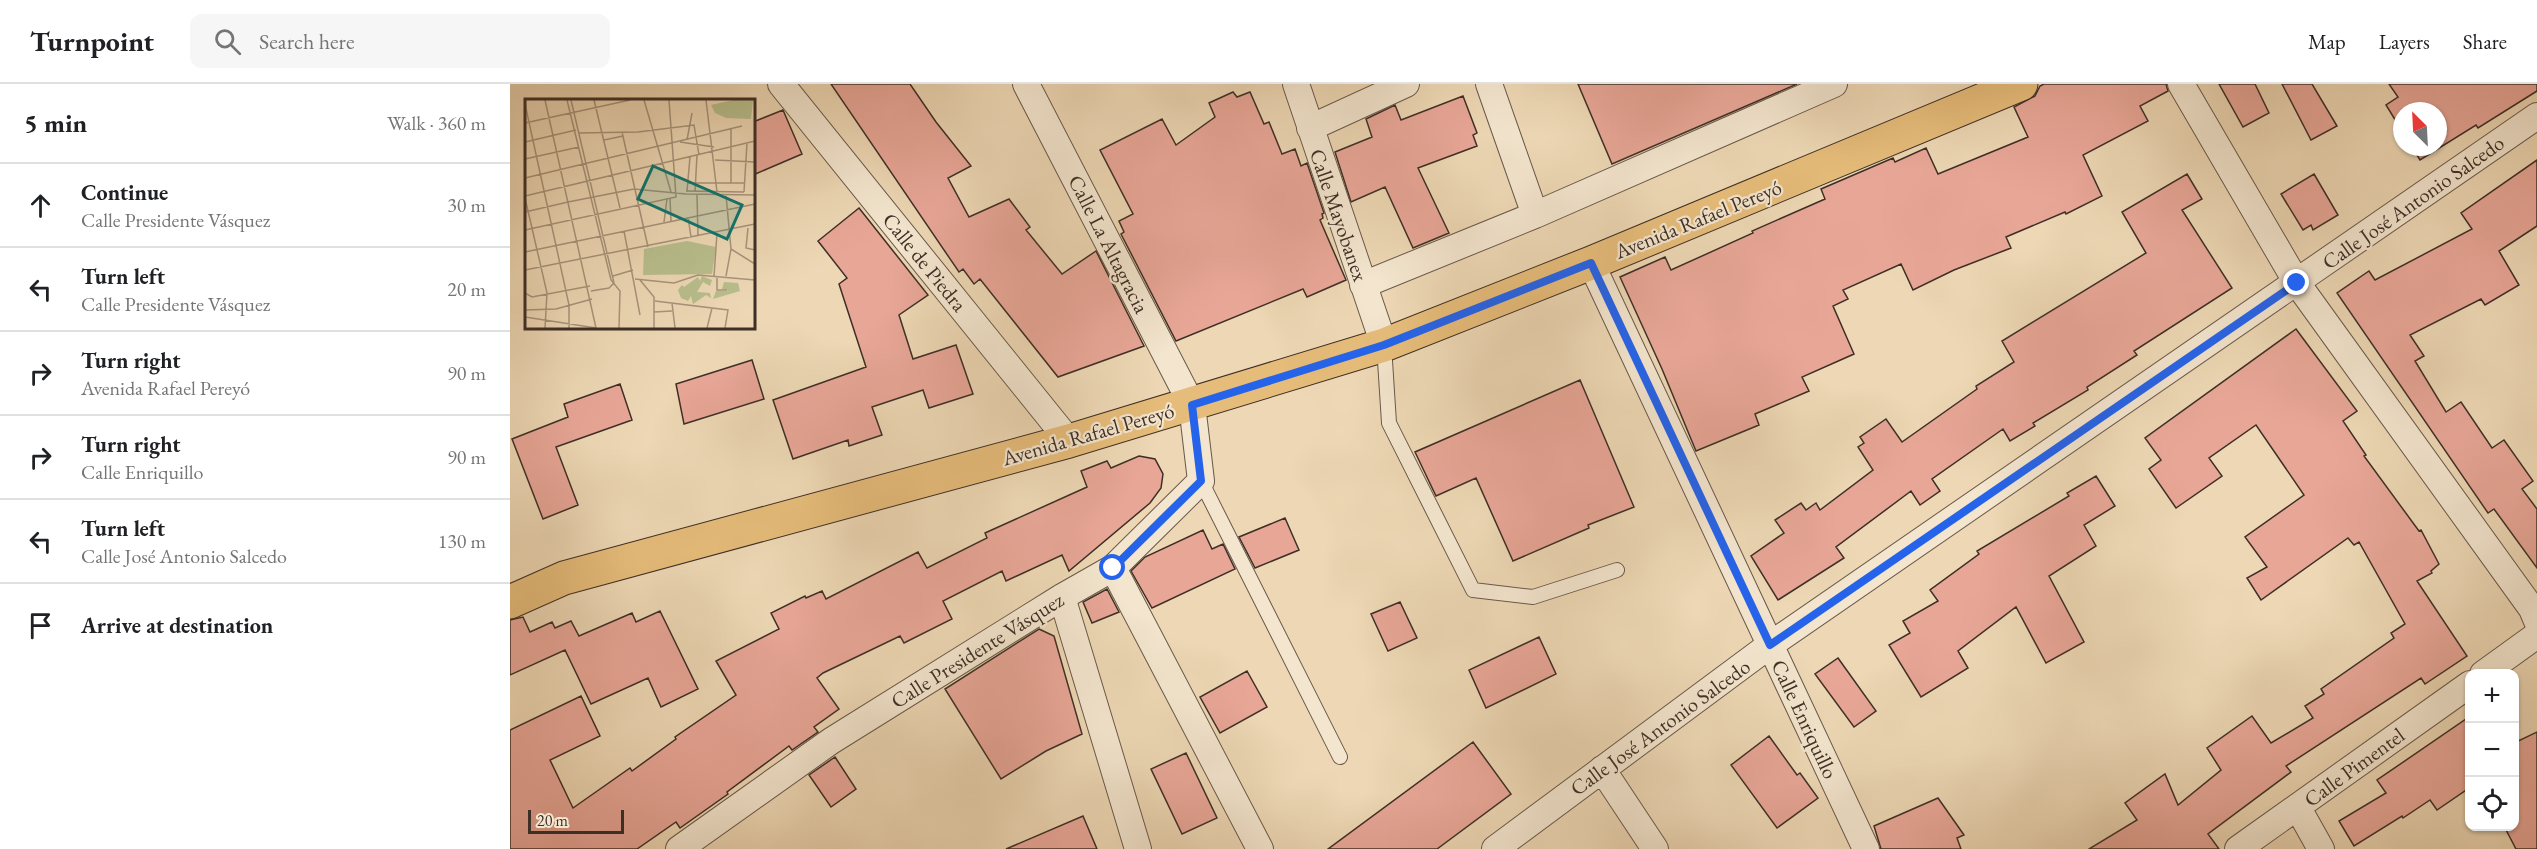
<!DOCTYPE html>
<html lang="en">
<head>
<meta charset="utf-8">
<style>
  body { margin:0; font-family:"EB Garamond",serif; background:#f6f6f6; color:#202124 }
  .controls { position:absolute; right:18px; bottom:18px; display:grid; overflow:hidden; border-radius:12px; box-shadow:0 2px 4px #0004 }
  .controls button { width:54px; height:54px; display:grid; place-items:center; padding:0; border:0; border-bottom:2px solid #e0e0e0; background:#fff; color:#202124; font:30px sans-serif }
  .compass { position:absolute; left:1883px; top:18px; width:54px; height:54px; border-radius:50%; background:#fff; box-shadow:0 2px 4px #0004; rotate:336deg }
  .scale { position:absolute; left:18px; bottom:15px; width:96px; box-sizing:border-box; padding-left:6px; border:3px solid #3e2f26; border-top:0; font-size:16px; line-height:21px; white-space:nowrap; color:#3e2f26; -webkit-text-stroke:4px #f3e5ce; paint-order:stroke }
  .stop { position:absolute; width:18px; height:18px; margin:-14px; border:4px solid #2563eb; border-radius:50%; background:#fff }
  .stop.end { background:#2563eb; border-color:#fff; box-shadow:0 2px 6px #0008 }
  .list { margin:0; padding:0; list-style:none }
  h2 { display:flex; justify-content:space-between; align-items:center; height:78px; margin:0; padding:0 24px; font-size:26px }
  h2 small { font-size:20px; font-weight:400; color:#757577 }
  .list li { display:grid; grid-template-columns:39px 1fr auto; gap:18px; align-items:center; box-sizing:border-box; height:84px; padding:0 24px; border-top:2px solid #e0e0e0 }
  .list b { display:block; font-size:22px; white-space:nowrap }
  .list p { margin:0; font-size:20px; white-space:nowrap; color:#757577 }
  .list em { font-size:20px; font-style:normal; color:#757577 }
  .icon { flex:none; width:33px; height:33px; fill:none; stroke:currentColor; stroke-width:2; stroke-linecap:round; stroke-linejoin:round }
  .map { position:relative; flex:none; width:2027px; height:765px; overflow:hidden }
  header { display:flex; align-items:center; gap:36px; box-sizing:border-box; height:84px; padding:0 30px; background:#fff; border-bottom:2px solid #e0e0e0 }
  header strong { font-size:28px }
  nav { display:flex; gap:33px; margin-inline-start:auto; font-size:21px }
  .search { width:420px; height:54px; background:#f6f6f6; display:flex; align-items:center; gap:15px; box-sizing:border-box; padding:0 21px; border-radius:12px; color:#757577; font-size:22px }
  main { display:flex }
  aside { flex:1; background:#fff }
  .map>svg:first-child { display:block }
  .building { fill:#e8a697; stroke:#3e2f26; stroke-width:1.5 }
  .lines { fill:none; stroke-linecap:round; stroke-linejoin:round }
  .service-casing { stroke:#6a594a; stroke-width:16 }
  .minor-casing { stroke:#6a594a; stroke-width:28 }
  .primary-casing { stroke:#3e2f26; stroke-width:35 }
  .service { stroke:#f3e5ce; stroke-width:14 }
  .minor { stroke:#f3e5ce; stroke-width:26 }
  .primary { stroke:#e6bc7a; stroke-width:33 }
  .route { stroke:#2563eb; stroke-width:8 }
  .labels { text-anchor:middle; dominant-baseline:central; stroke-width:4.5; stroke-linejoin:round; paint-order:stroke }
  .street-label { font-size:21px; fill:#3e2f26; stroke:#f3e5ce }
  .inset-road { fill:none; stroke:#a7947b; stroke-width:1.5 }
  .view { fill:#0f766e; fill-opacity:0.15; stroke:#0f766e; stroke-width:3 }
  .inset-edge { fill:none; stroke:#3e2f26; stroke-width:3 }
</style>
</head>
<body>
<header>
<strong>Turnpoint</strong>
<div class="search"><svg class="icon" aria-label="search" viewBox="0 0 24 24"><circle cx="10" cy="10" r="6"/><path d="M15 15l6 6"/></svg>Search here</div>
<nav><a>Map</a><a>Layers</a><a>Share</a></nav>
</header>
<main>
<aside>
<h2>5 min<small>Walk · 360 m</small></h2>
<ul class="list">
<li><svg class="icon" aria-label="ahead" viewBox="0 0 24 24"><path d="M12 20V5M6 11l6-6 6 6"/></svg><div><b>Continue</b><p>Calle Presidente Vásquez</p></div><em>30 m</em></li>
<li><svg class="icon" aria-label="left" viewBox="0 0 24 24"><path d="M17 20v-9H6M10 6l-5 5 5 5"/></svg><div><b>Turn left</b><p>Calle Presidente Vásquez</p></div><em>20 m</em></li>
<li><svg class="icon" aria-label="right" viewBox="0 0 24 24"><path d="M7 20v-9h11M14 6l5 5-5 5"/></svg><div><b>Turn right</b><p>Avenida Rafael Pereyó</p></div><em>90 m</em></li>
<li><svg class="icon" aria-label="right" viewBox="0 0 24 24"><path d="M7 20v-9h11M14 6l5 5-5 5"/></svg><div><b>Turn right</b><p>Calle Enriquillo</p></div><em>90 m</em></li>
<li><svg class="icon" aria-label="left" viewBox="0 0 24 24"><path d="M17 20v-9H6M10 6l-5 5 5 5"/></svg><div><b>Turn left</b><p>Calle José Antonio Salcedo</p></div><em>130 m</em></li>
<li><svg class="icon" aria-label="arrive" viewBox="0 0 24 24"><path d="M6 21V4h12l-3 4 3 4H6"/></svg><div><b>Arrive at destination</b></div></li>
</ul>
</aside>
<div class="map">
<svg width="2027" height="765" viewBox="0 0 2027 765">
  <rect width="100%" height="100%" fill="#edd7b4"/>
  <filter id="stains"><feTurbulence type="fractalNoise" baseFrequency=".00333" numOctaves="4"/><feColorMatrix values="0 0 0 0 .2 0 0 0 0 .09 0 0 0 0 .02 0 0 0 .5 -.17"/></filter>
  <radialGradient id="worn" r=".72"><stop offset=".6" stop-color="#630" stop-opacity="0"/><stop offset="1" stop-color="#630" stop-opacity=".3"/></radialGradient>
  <!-- building -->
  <path class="building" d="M321,0H400L426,38L461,82L438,94L459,133L499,115L520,143L516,146L552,190L586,167L634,262L548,293L470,195L464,200L453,185L449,188Z
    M1068,0H1287L1102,80Z
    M1534,0H1656L1658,7L1630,22L1638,37L1573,71L1592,112L1556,130L1555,128L1496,153L1501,164L1444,186L1403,206L1391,180L1333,206L1338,215L1323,222L1344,270L1292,293L1299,307L1245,330L1249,341L1186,367L1152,285L1110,193L1155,173L1161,186L1243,149L1242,147L1315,115L1311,105L1383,74L1385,78L1416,64L1428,90L1518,53L1504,23L1525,12L1530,2Z
    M1709,0H1745L1759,29L1733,43Z
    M1772,0H1802L1827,42L1801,56Z
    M1879,0H2027V7L1968,44L1966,41L1910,76L1902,63H1928V27H1892V47L1876,21L1888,13Z
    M723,8L727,13L740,8L754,40L759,38L772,70L785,65L791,82L797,79L814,129L812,130L813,134L810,136L836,196L797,213L793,205L666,257L611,150L614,148L609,137L623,130L590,66L652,35L666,61L705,33L699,19Z
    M953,12L967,49L963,51L967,62L908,84L939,149L903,164L875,103L841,118L825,68L862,53L856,35L885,21L891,36Z
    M273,26L292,70L243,91V38Z
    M2027,76V142L1989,167L2009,201L1975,221L1971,215L1900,251L1914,272L1905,277L1936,328L1951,318L1982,364L1994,356L2023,397L2012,405L2027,425V484L1984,425L1978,429L1827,209L1859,187L1865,196L1962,145L1951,129Z
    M1677,90L1692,115L1672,126L1722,204L1624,267L1627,271L1577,303L1578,306L1523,339L1525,342L1500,357L1493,345L1422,395L1430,407L1410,421L1401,407L1326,463L1334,474L1268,516L1241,472L1274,449L1265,436L1291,419L1296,426L1306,419L1310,426L1363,386L1348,363L1354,359L1350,353L1376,335L1392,358L1467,305L1466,302L1504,278L1492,257L1636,169L1612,128Z
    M1804,90L1828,131L1803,146L1801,141L1793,146L1771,110Z
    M349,124L418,211L389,231L403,275L446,261L463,310L419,324L413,306L362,323L372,351L339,362L338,356L283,375L263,316L356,283L329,200L337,194L308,157Z
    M1786,245L1847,327L1833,337L1856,371L1854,372L1909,447L1911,446L1929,480L1921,487L1922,489L1907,497L1957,572L1915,600L1911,594L1776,682L1781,688L1698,750L1709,765H1579L1627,736L1615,719L1655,690L1668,721L1711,686L1697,664L1742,632L1761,659L1803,634L1795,622L1814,610L1811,605L1884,554L1881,549L1895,540L1849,458L1844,461L1838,454L1751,516L1737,494L1757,483L1735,453L1794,411L1746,341L1699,374L1712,392L1666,424L1639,385L1651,376L1635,354Z
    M242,276L254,315L174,340L166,300Z
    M1070,296L1124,423L1078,441L1079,444L1003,477L966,394L926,412L905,368Z
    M110,300L122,336L46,363L68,421L33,435L2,355L58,333L54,320Z
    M629,372L645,375L653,390L651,404L640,419L559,487L552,471L496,497L492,487L433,517L442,535L394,559L390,552L313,589L307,594L329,625L304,643L308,648L282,666L279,662L217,708L218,710L170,744L166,738L127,765H0V646L71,612L90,652L40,676L63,724L120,684L122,687L166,655L165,653L226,611L206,577L269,545L261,529L295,512L296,514L312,507L316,515L408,468L417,484L477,454L475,449L577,403L571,387L597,377L601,384Z
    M1586,392L1605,422L1574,441L1586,462L1539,492L1574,558L1536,579L1506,523L1448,567L1458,584L1411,613L1379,561L1400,549L1393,537L1428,517L1420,506L1469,470L1467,467L1559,412L1557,409Z
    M775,434L789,466L745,484L729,453Z
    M693,446L702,465L713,460L725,485L642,524L621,487L635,473Z
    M597,505L609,528L582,539L573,518Z
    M890,518L907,554L878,567L861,530Z
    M150,527L188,605L151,623L138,594L81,620L55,566L0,591V536L13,533L20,548L42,538L45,544L61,537L69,552L122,529L126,538Z
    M529,545L544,552L572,650L536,667L491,695L435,605Z
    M1029,553L1046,590L976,624L959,586Z
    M1328,574L1366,627L1344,643L1305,590Z
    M737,587L757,623L710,649L690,613Z
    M1959,633V704L1927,726L1920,716L1893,734L1892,732L1844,762L1829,737L1876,709L1867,696Z
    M2027,648V765H2006L1994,742H2004V659Z
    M1259,652L1287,691L1290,689L1308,714L1267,744L1221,681Z
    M963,658L1001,710L927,765H818Z
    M676,669L707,734L672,750L641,685Z
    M325,673L346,705L321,723L299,691Z
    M1428,714L1454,751L1447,754L1451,765H1371L1364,742Z
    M573,732L587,765H496Z"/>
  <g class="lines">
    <!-- service casing -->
    <g class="service-casing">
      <path id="service" d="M874,261L879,339L963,506L1023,513L1107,486
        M691,397L830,673"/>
    </g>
    <!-- minor casing -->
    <g class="minor-casing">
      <path id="minor" d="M271,0L559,357
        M786,0L874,261
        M979,0L1025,131
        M1671,0L1787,199L2022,525L2027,537
        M800,44L896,0
        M1081,179L1356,765
        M853,201L1025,131L1324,0
        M603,484L750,765
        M552,513L628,765
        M1973,590L2027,551
        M1092,685L1145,765
        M1788,724L1811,765
        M169,765L321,657L552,513L603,484L691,397L682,321L516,0
        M985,765L1260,561L2027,32
        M1728,765L1960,600"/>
    </g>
    <!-- primary casing -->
    <g class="primary-casing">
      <path id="primary" d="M0,518L54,494L559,357L874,261L1081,179L1511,0"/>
    </g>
    <!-- service -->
    <use href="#service" class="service"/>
    <!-- minor -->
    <use href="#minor" class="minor"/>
    <!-- primary -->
    <use href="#primary" class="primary"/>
  </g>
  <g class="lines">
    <!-- route -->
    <path class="route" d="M603,484L691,397L682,321L874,261L1081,179L1260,561L1787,199"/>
  </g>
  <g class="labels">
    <!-- street labels -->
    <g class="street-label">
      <text transform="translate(1903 118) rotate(-35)">Calle José Antonio Salcedo</text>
      <text transform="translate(829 131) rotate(71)">Calle Mayobanex</text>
      <text transform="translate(1188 135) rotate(-22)">Avenida Rafael Pereyó</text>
      <text transform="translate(599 160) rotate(63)">Calle La Altagracia</text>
      <text transform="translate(415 178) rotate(51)">Calle de Piedra</text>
      <text transform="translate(578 350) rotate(-16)">Avenida Rafael Pereyó</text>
      <text transform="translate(467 566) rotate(-32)">Calle Presidente Vásquez</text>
      <text transform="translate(1295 635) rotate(65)">Calle Enriquillo</text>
      <text transform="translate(1150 643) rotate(-36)">Calle José Antonio Salcedo</text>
      <text transform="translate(1844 683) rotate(-36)">Calle Pimentel</text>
    </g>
  </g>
  <!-- overview -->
  <g transform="translate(15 15)">
    <rect width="230" height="230" fill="#edd7b4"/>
    <path d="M208,1H228L226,20L201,19L190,14L186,6ZM162,142L191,148L187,175L118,176L119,150ZM177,177L187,181L185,187L178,183L172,193L185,194L186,199L181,196L168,205L166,197L163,202L156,199L153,191L157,186L159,188L173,178L175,182ZM199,183L213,184L215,192L188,200L191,192H204L197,190Z" fill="#b8be8d"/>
    <path class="inset-road" d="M20,1L71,229M42,1L86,181L95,192L94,229M46,1L89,184M69,1L95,109M119,1L146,93M181,1L192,93M0,5L44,206V229M0,24L105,1M97,33L123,148M53,34L113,33L169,26L174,56M79,41L98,37M162,41L167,14M0,43L51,31M155,43L189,48M0,60L54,48M190,61L230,63M0,79L217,27M162,84H220M206,84V30M161,92L219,93M162,92L165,58M170,93L172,56M219,93L222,44M172,96L173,137M201,96L206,150L230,165M0,97L230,42M0,99L22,194L20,229M145,100L146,122M43,103L109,90L161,95L230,96M0,113L43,103M163,118L166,138M139,123L142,100M223,129L221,149L230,151M0,131L151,98L144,1M99,132L115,216M0,153L230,105M0,171L230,125M88,177L108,171M189,177L192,134M192,177V191H202M201,177L206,150M110,180L149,184L173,176L230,181M115,181L129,198V229M66,192L84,189L89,184M0,194L7,198L65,187M130,202L203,211L200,229M147,204L150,229M0,211L31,210L67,200M129,213L147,212M0,218L71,229M182,229L187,209"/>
    <path class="view" d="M128,67L217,106L202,140L113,100Z"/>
    <rect width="230" height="230" class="inset-edge"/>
  </g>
  <rect width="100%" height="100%" filter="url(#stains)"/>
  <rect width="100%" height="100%" fill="url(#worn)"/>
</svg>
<div class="controls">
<button>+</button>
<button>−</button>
<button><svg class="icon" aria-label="locate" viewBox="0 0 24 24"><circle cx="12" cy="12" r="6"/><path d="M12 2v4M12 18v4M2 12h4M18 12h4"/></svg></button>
</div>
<svg class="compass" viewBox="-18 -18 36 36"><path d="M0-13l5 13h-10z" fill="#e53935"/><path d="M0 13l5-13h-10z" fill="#757577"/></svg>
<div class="scale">20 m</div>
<div class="stop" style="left:603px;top:484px"></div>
<div class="stop end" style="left:1787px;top:199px"></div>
</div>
</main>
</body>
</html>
